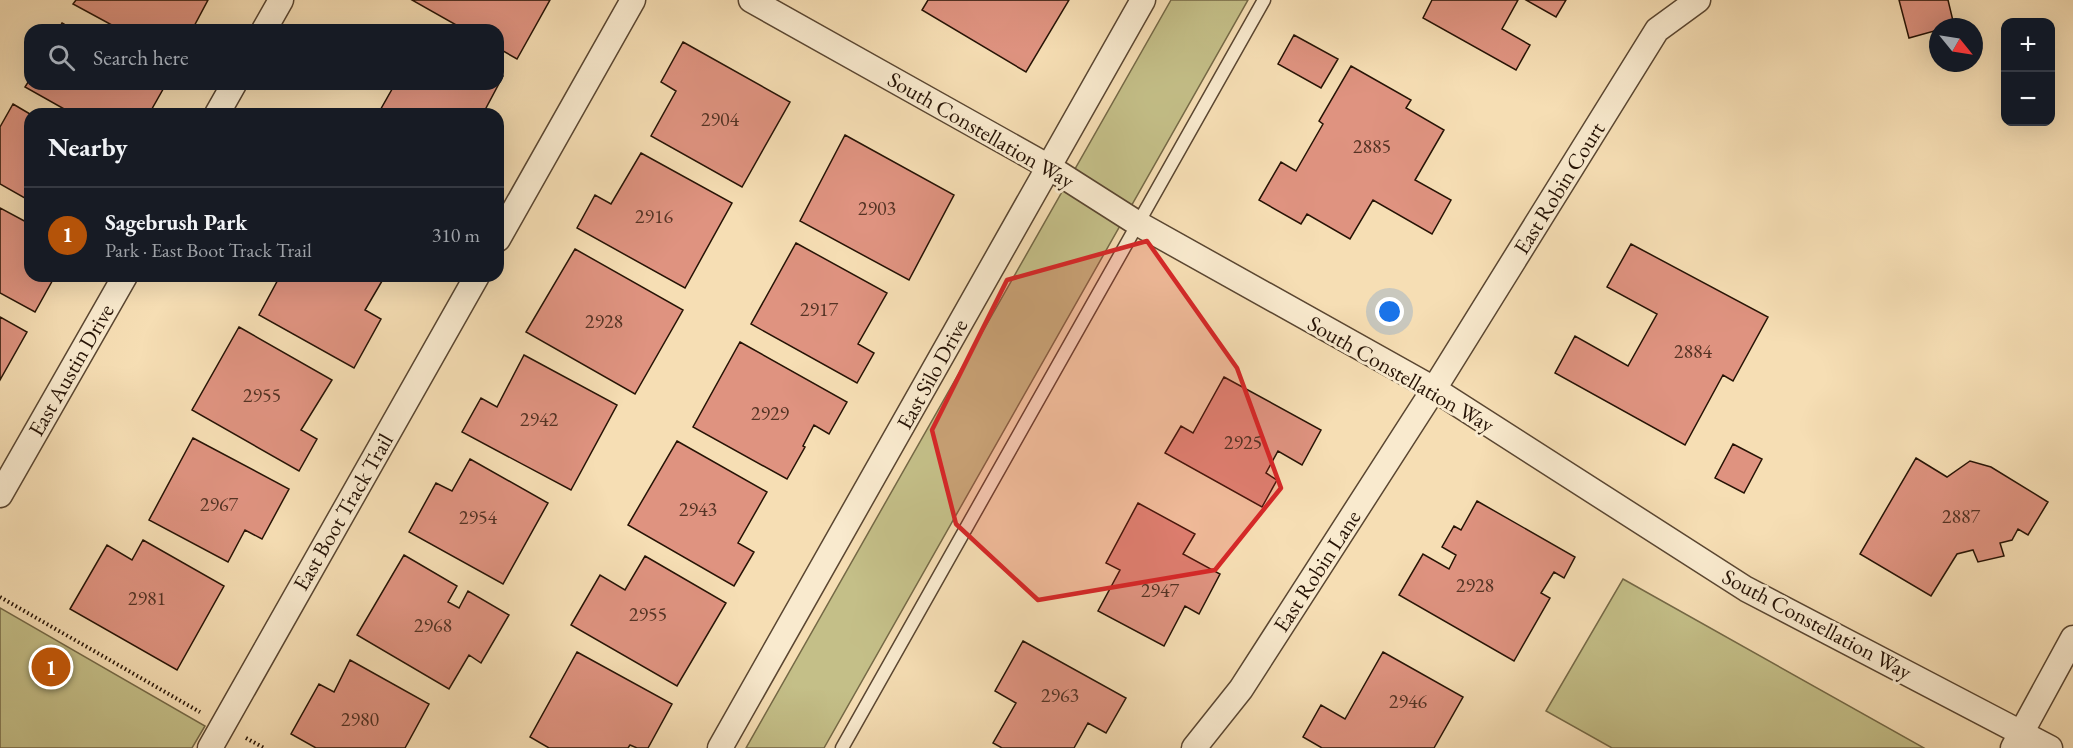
<!DOCTYPE html>
<html lang="en">
<head>
<meta charset="utf-8">
<style>
  body { margin:0; font-family:"EB Garamond",serif; background:#242831; color:#f1f3f6 }
  .controls { position:absolute; right:18px; top:18px; display:grid; overflow:hidden; border-radius:12px; box-shadow:0 6px 24px #0002 }
  .controls button { width:54px; height:54px; display:grid; place-items:center; padding:0; border:0; border-bottom:2px solid #363941; background:#171b24; color:#f1f3f6; font:30px sans-serif }
  .compass { position:absolute; left:1929px; top:18px; width:54px; height:54px; border-radius:50%; background:#171b24; box-shadow:0 6px 24px #0002; rotate:120deg }
  .you { position:absolute; left:1390px; top:312px; width:21px; height:21px; margin:-15px; border:4px solid #fff; border-radius:50%; background:#1a73e8; box-shadow:0 0 0 9px #1a73e833 }
  .badge { display:grid; place-items:center; width:39px; height:39px; border-radius:50%; background:#b45309; color:#fff; font-size:20px; font-weight:700 }
  .pin { position:absolute; translate:-50% -50%; border:3px solid #fff; box-shadow:0 2px 6px #0006 }
  .list { margin:0; padding:0; list-style:none }
  h2 { display:flex; justify-content:space-between; align-items:center; height:78px; margin:0; padding:0 24px; font-size:26px }
  h2 small { font-size:20px; font-weight:400; color:#9ea1a6 }
  .list li { display:grid; grid-template-columns:39px 1fr auto; gap:18px; align-items:center; box-sizing:border-box; height:96px; padding:0 24px; border-top:2px solid #363941 }
  .list b { display:block; font-size:22px; white-space:nowrap }
  .list p { margin:0; font-size:20px; white-space:nowrap; color:#9ea1a6 }
  .list em { font-size:20px; font-style:normal; color:#9ea1a6 }
  .icon { flex:none; width:33px; height:33px; fill:none; stroke:currentColor; stroke-width:2; stroke-linecap:round; stroke-linejoin:round }
  .map { position:relative; flex:none; width:2073px; height:748px; overflow:hidden }
  .search { position:absolute; background:#171b24; box-shadow:0 6px 24px #0002; left:24px; top:24px; width:480px; height:66px; display:flex; align-items:center; gap:15px; box-sizing:border-box; padding:0 21px; border-radius:18px; color:#9ea1a6; font-size:22px }
  .panel { position:absolute; background:#171b24; box-shadow:0 6px 24px #0002; left:24px; top:108px; width:480px; height:174px; border-radius:18px }
  .map>svg:first-child { display:block }
  .green { fill:#c4bf88; stroke:#756946; stroke-width:1.5 }
  .building { fill:#df9380; stroke:#261305; stroke-width:1.5 }
  .lines { fill:none; stroke-linecap:round; stroke-linejoin:round }
  .lane-casing { stroke:#5a4631; stroke-width:15 }
  .street-casing { stroke:#5a4631; stroke-width:27 }
  .path { stroke:#261305; stroke-width:4; stroke-dasharray:1.5 3; stroke-linecap:butt }
  .lane { stroke:#f9eace; stroke-width:12 }
  .street { stroke:#f9eace; stroke-width:24 }
  .marked { fill:#d62828; fill-opacity:0.2; stroke:#d62828; stroke-width:4.5; stroke-linejoin:round }
  .labels { text-anchor:middle; dominant-baseline:central; stroke-width:6; stroke-linejoin:round; paint-order:stroke }
  .number-label { font-size:20px; fill:#543324 }
  .street-label { font-size:22px; fill:#261305; stroke:#f9eace }
</style>
</head>
<body>
<div class="map">
<svg width="2073" height="748" viewBox="0 0 2073 748">
  <rect width="100%" height="100%" fill="#f6deb4"/>
  <filter id="stains"><feTurbulence type="fractalNoise" baseFrequency=".00333" numOctaves="4"/><feColorMatrix values="0 0 0 0 .2 0 0 0 0 .09 0 0 0 0 .02 0 0 0 .5 -.17"/></filter>
  <radialGradient id="worn" r=".72"><stop offset=".6" stop-color="#630" stop-opacity="0"/><stop offset="1" stop-color="#630" stop-opacity=".3"/></radialGradient>
  <!-- green -->
  <path class="green" d="M1171,0H1248L824,748H746Z
    M1623,579L1924,748H1612L1546,711Z
    M0,608L205,726L192,748H0Z"/>
  <!-- building -->
  <path class="building" d="M76,0H208L192,30H121L73,4Z
    M412,0H550L517,59L498,48V30H465Z
    M928,0H1069L1026,72L922,10Z
    M1432,0H1518L1502,29L1530,45L1516,70L1423,18Z
    M1526,0H1566L1556,17Z
    M1899,0H1948L1954,25L1938,27V30L1909,38Z
    M62,23L74,30H58Z
    M1294,35L1338,59L1321,88L1278,64Z
    M683,42L790,102L742,187L651,136L676,91L661,82Z
    M1351,66L1411,100L1406,108L1444,130L1415,180L1451,200L1432,234L1373,200L1350,239L1307,214L1301,224L1259,200L1281,162L1296,171L1323,124L1319,121Z
    M498,73L503,76L485,110L492,114H378L395,84H498Z
    M30,79V84H166L149,114H73L25,87Z
    M13,104L30,114V201L0,184V127Z
    M845,135L954,195L909,280L800,221Z
    M641,153L732,203L685,288L577,228L595,195L611,204Z
    M0,208L30,224V276H55L35,312L0,293Z
    M796,243L887,293L858,344L874,353L857,383L751,324Z
    M1631,244L1768,317L1733,381L1723,375L1685,445L1555,373L1575,336L1628,366L1657,314L1607,287Z
    M575,249L683,310L635,394L526,332Z
    M280,276H385L365,310L381,319L354,368L259,315Z
    M0,317L27,332L0,380Z
    M239,327L332,380L301,430L317,439L299,471L192,410Z
    M740,342L847,402L829,434L814,425L803,446L805,447L787,479L693,427Z
    M524,355L617,405L571,490L462,432L481,398L497,407Z
    M1224,377L1321,430L1302,465L1278,451L1266,473L1277,480L1262,507L1165,453L1181,426L1193,433Z
    M193,438L289,489L262,539L245,530L228,562L149,520Z
    M677,441L767,492L738,543L754,552L734,586L628,525Z
    M1733,444L1762,459L1744,493L1715,478Z
    M1916,458L1947,477L1970,461L1991,467L2048,502L2028,535L2018,529L2012,540L2000,543L2004,556L1978,562L1973,550L1957,554L1931,596L1860,554Z
    M470,459L548,503L503,584L409,532L436,483L452,491Z
    M1477,501L1575,557L1564,578L1554,572L1541,593L1550,598L1514,661L1399,595L1423,554L1449,569L1456,555L1442,547L1454,526L1461,530Z
    M1138,503L1195,534L1183,554L1220,574L1199,614L1185,606L1164,646L1098,611L1120,570L1106,563Z
    M143,540L224,586L177,670L70,609L107,545L132,560Z
    M404,555L457,586L448,602L459,608L468,591L509,615L481,663L469,655L449,689L357,635Z
    M645,556L726,603L677,686L571,625L600,575L625,590Z
    M1023,641L1126,698L1106,733L1088,723L1074,748H1002L993,743L1016,703L995,691Z
    M577,652L672,704L648,748H637L630,745L628,748H549L530,737Z
    M1383,652L1463,697L1434,748H1322L1303,737L1321,705L1345,719Z
    M350,660L429,704L405,748H316L291,734L319,684L334,692Z"/>
  <g class="lines">
    <!-- lane casing -->
    <g class="lane-casing">
      <path id="lane" d="M842,748L1264,0"/>
    </g>
    <!-- street casing -->
    <g class="street-casing">
      <path id="street" d="M751,0L1049,167L1137,223L1434,389L1746,589L2050,748
        M264,30L281,0
        M217,114L234,84
        M498,239L633,0
        M0,495L125,276
        M210,748L477,276
        M720,748L1143,0
        M1194,748L1241,689L1434,389L1657,30L1698,0
        M2013,748L2073,638"/>
    </g>
    <!-- path -->
    <path class="path" d="M0,597L200,712
      M246,738L264,748"/>
    <!-- lane -->
    <use href="#lane" class="lane"/>
    <!-- street -->
    <use href="#street" class="street"/>
  </g>
  <!-- marked area -->
  <path class="marked" d="M1147,241L1237,368L1281,488L1215,570L1038,600L956,524L932,430L1007,280Z"/>
  <g class="labels">
    <!-- number labels -->
    <g class="number-label">
      <text x="720" y="119">2904</text>
      <text x="1372" y="146">2885</text>
      <text x="877" y="208">2903</text>
      <text x="654" y="216">2916</text>
      <text x="819" y="309">2917</text>
      <text x="604" y="321">2928</text>
      <text x="1693" y="351">2884</text>
      <text x="262" y="395">2955</text>
      <text x="770" y="413">2929</text>
      <text x="539" y="419">2942</text>
      <text x="1243" y="442">2925</text>
      <text x="219" y="504">2967</text>
      <text x="698" y="509">2943</text>
      <text x="1961" y="516">2887</text>
      <text x="478" y="517">2954</text>
      <text x="1475" y="585">2928</text>
      <text x="1160" y="590">2947</text>
      <text x="147" y="598">2981</text>
      <text x="648" y="614">2955</text>
      <text x="433" y="625">2968</text>
      <text x="1060" y="695">2963</text>
      <text x="1408" y="701">2946</text>
      <text x="360" y="719">2980</text>
    </g>
    <!-- street labels -->
    <g class="street-label">
      <text transform="translate(981 130) rotate(30)">South Constellation Way</text>
      <text transform="translate(1559 188) rotate(-58)">East Robin Court</text>
      <text transform="translate(71 370) rotate(-60)">East Austin Drive</text>
      <text transform="translate(932 374) rotate(-61)">East Silo Drive</text>
      <text transform="translate(1401 374) rotate(30)">South Constellation Way</text>
      <text transform="translate(343 512) rotate(-60)">East Boot Track Trail</text>
      <text transform="translate(1317 571) rotate(-57)">East Robin Lane</text>
      <text transform="translate(1817 624) rotate(28)">South Constellation Way</text>
    </g>
  </g>
  <rect width="100%" height="100%" filter="url(#stains)"/>
  <rect width="100%" height="100%" fill="url(#worn)"/>
</svg>
<div class="controls">
<button>+</button>
<button>−</button>
</div>
<svg class="compass" viewBox="-18 -18 36 36"><path d="M0-13l5 13h-10z" fill="#e53935"/><path d="M0 13l5-13h-10z" fill="#9ea1a6"/></svg>
<div class="you"></div>
<div class="pin badge" style="left:51px;top:667px">1</div>
<div class="search"><svg class="icon" aria-label="search" viewBox="0 0 24 24"><circle cx="10" cy="10" r="6"/><path d="M15 15l6 6"/></svg>Search here</div>
<section class="panel">
<h2>Nearby<small></small></h2>
<ul class="list">
<li><span class="badge">1</span><div><b>Sagebrush Park</b><p>Park · East Boot Track Trail</p></div><em>310 m</em></li>
</ul>
</section>
</div>
</body>
</html>
